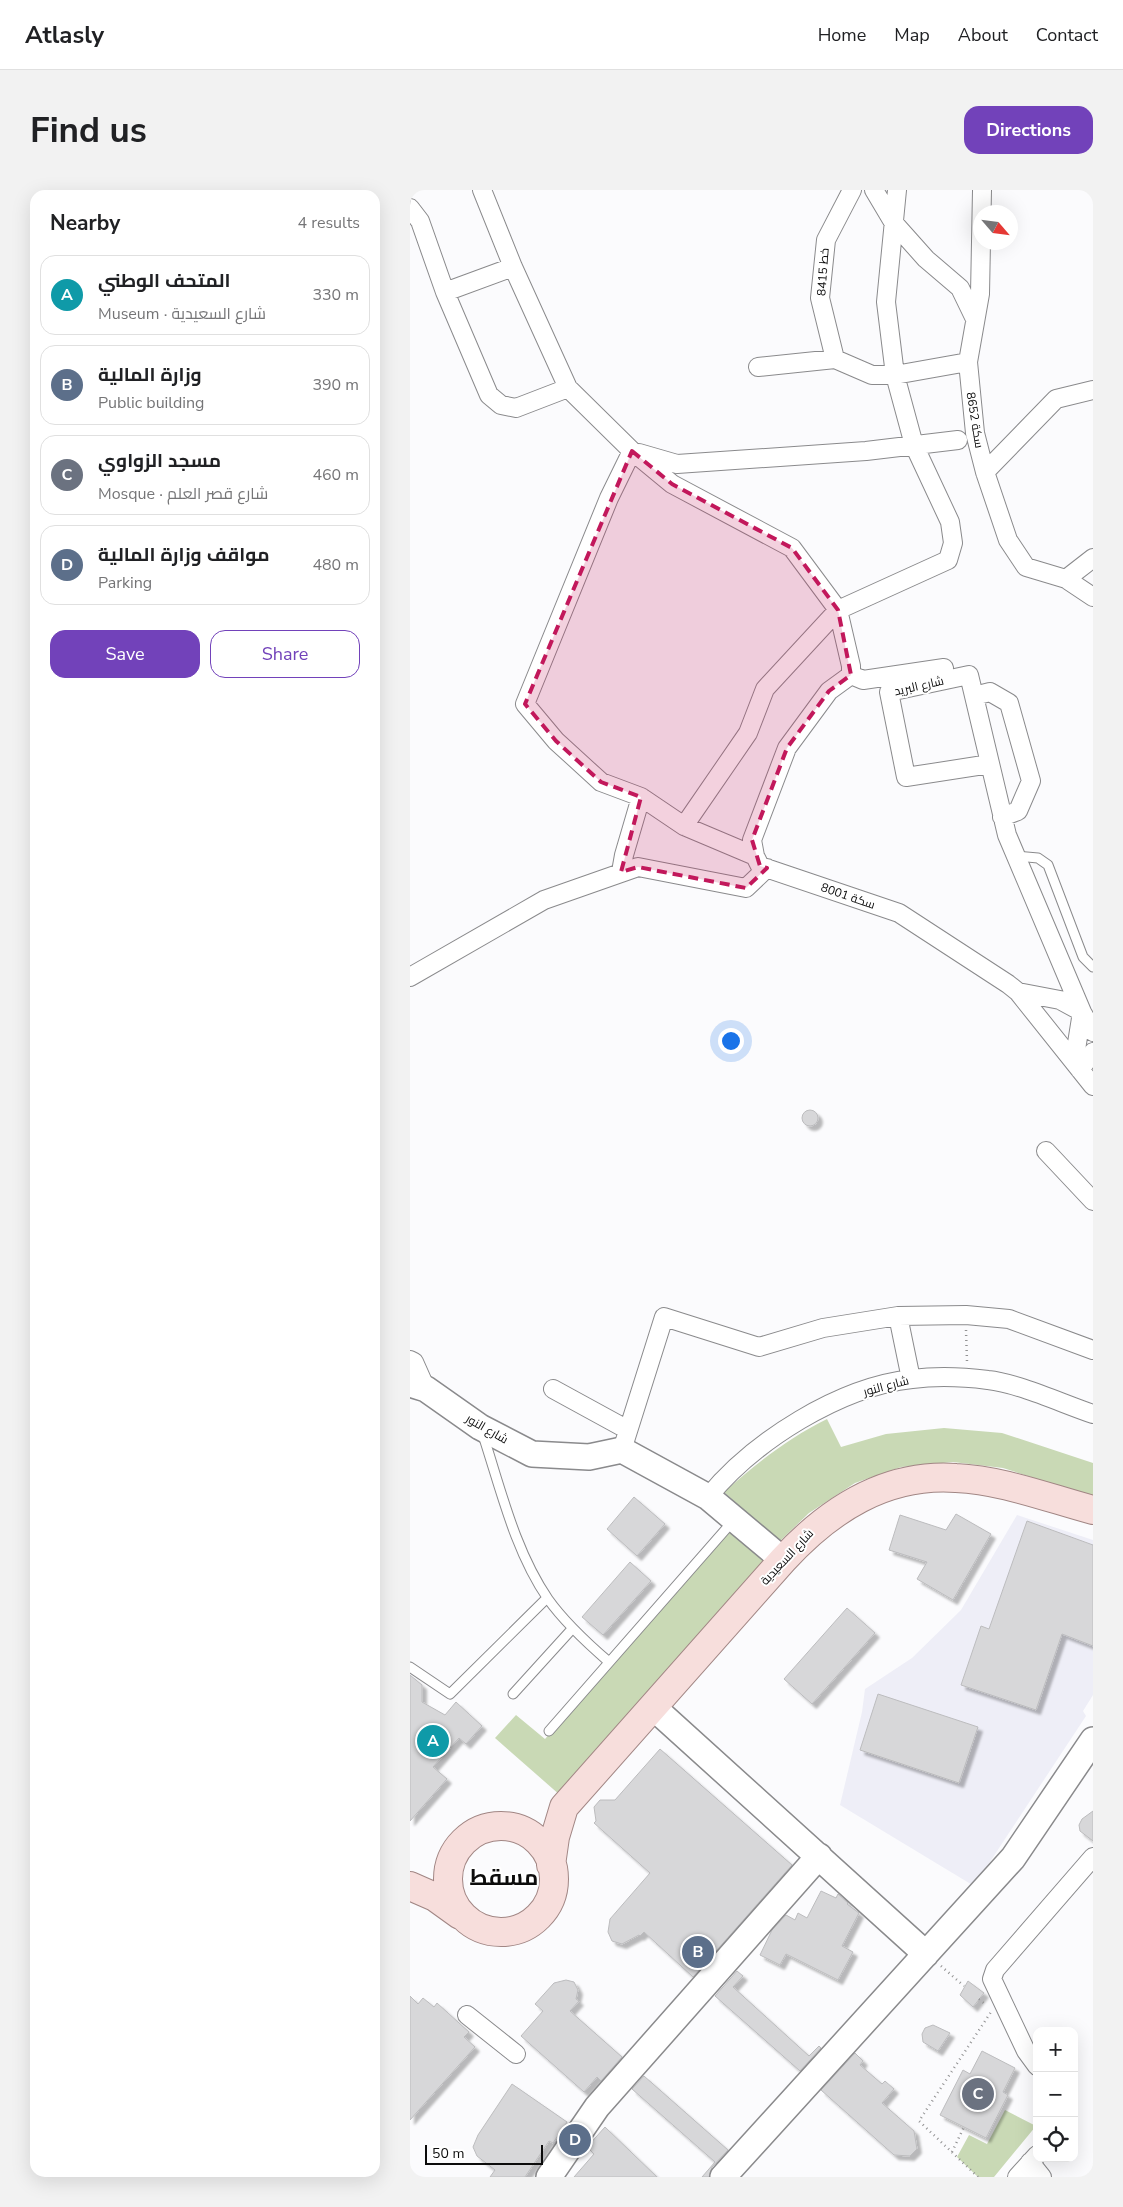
<!DOCTYPE html>
<html lang="en">
<head>
<meta charset="utf-8">
<style>
  body { margin:0; font-family:"Nunito Sans",Cairo,sans-serif; background:#f2f2f2; color:#202124 }
  .controls { position:absolute; right:15px; bottom:15px; display:grid; overflow:hidden; border-radius:10px; box-shadow:0 5px 20px #0002 }
  .controls button { width:45px; height:45px; display:grid; place-items:center; padding:0; border:0; border-bottom:1px solid #e0e0e0; background:#fff; color:#202124; font:25px sans-serif }
  .compass { position:absolute; left:563px; top:15px; width:45px; height:45px; border-radius:50%; background:#fff; box-shadow:0 5px 20px #0002; rotate:118deg }
  .scale { position:absolute; left:15px; bottom:12px; width:118px; box-sizing:border-box; padding-left:5px; border:2px solid #0c0c0c; border-top:0; font-size:14px; line-height:18px; white-space:nowrap; color:#0c0c0c; -webkit-text-stroke:4px #fff; paint-order:stroke }
  .you { position:absolute; left:320px; top:850px; width:18px; height:18px; margin:-12px; border:4px solid #fff; border-radius:50%; background:#1a73e8; box-shadow:0 0 0 8px #1a73e833 }
  .badge { display:grid; place-items:center; width:32px; height:32px; border-radius:50%; background:#7242ba; color:#fff; font-size:16px; font-weight:700 }
  .pin { position:absolute; translate:-50% -50%; border:2px solid #fff; box-shadow:0 1px 5px #0006 }
  .list { margin:0; padding:0; list-style:none }
  h2 { display:flex; justify-content:space-between; align-items:center; height:65px; margin:0; padding:0 20px; font-size:21px }
  h2 small { font-size:16px; font-weight:400; color:#757577 }
  .list li { display:grid; grid-template-columns:32px 1fr auto; gap:15px; align-items:center; box-sizing:border-box; height:80px; margin:0 10px 10px; padding:0 10px; border:1px solid #e0e0e0; border-radius:15px }
  .list b { display:block; font-size:19px; white-space:nowrap }
  .list p { margin:0; font-size:16px; white-space:nowrap; color:#757577 }
  .list em { font-size:16px; font-style:normal; color:#757577 }
  .actions { display:flex; gap:10px; padding:15px 20px }
  .actions a { flex:1; padding:11px 0; border:1px solid #7242ba; border-radius:15px; text-align:center; font-size:18px; color:#7242ba }
  .actions .main { background:#7242ba; color:#fff }
  .icon { flex:none; width:28px; height:28px; fill:none; stroke:currentColor; stroke-width:2; stroke-linecap:round; stroke-linejoin:round }
  .map { position:relative; flex:none; width:683px; height:1987px; overflow:hidden; border-radius:15px }
  header { display:flex; align-items:center; gap:30px; box-sizing:border-box; height:70px; padding:0 25px; background:#fff; border-bottom:1px solid #e0e0e0 }
  header strong { font-size:24px }
  nav { display:flex; gap:28px; margin-inline-start:auto; font-size:18px }
  .intro { display:flex; align-items:center; justify-content:space-between; box-sizing:border-box; height:120px; padding:0 30px }
  h1 { margin:0; font-size:35px }
  .button { padding:12px 22px; border-radius:15px; background:#7242ba; color:#fff; font-size:18px; font-weight:700 }
  main { display:flex; gap:30px; padding:0 30px }
  aside { flex:1; background:#fff; border-radius:15px; box-shadow:0 5px 20px #0002 }
  .map>svg:first-child { display:block }
  .built { fill:#eeeef7 }
  .green { fill:#c9d9b5 }
  .building { fill:#d7d7d9; stroke:#bcbcbe; filter:url(#shadow) }
  .lines { fill:none; stroke-linecap:round; stroke-linejoin:round }
  .lane-casing { stroke:#8a8a8c; stroke-width:11 }
  .street-casing { stroke:#8a8a8c; stroke-width:20 }
  .secondary-casing { stroke:#8a8a8c; stroke-width:28 }
  .primary-casing { stroke:#a18684; stroke-width:30 }
  .path { stroke:#929293; stroke-width:2.5; stroke-dasharray:1 4; stroke-linecap:butt }
  .lane { stroke:#fff; stroke-width:9 }
  .street { stroke:#fff; stroke-width:18 }
  .secondary { stroke:#fff; stroke-width:25 }
  .primary { stroke:#f7dedc; stroke-width:28 }
  .marked { fill:#c2185b; fill-opacity:0.2; stroke:#c2185b; stroke-width:4; stroke-dasharray:10 6; stroke-linejoin:round }
  .labels { text-anchor:middle; dominant-baseline:central; stroke-width:4; stroke-linejoin:round; paint-order:stroke }
  .street-label { font-size:12px; fill:#0c0c0c; stroke:#fff }
  .town-label { font-size:22px; font-weight:bold; fill:#0c0c0c; stroke:#fff }
</style>
</head>
<body>
<header>
<strong>Atlasly</strong>
<nav><a>Home</a><a>Map</a><a>About</a><a>Contact</a></nav>
</header>
<div class="intro"><h1>Find us</h1><a class="button">Directions</a></div>
<main>
<aside>
<h2>Nearby<small>4 results</small></h2>
<ul class="list">
<li><span class="badge" style="background:#0f9aa8">A</span><div><b>المتحف الوطني</b><p>Museum · شارع السعيدية</p></div><em>330 m</em></li>
<li><span class="badge" style="background:#5c6f8a">B</span><div><b>وزارة المالية</b><p>Public building</p></div><em>390 m</em></li>
<li><span class="badge" style="background:#6b7280">C</span><div><b>مسجد الزواوي</b><p>Mosque · شارع قصر العلم</p></div><em>460 m</em></li>
<li><span class="badge" style="background:#5c6f8a">D</span><div><b>َمواقف وزارة المالية</b><p>Parking</p></div><em>480 m</em></li>
</ul>
<div class="actions"><a class="main">Save</a><a>Share</a></div>
</aside>
<div class="map">
<svg width="683" height="1987" viewBox="0 0 683 1987">
  <defs>
    <filter id="shadow"><feDropShadow dx="4.5" dy="4.5" stdDeviation="1" flood-color="#0004"/></filter>
  </defs>
  <rect width="100%" height="100%" fill="#fbfbfd"/>
  <!-- built -->
  <path class="built" d="M607,1325L683,1350V1505L673,1521L676,1526L564,1696L430,1615L452,1522L455,1499L502,1468L551,1420Z"/>
  <!-- green -->
  <path class="green" d="M417,1229L431,1257L476,1244L534,1238L592,1243L683,1273V1307L593,1278L543,1272L491,1277L445,1293L399,1323L369,1352L314,1302C346,1274 378,1248 417,1229Z
    M320,1339L357,1371L151,1606L85,1548L106,1525L135,1549Z
    M595,1920L626,1936L584,1987H568L547,1967L559,1945L577,1954Z"/>
  <!-- building -->
  <path class="building" d="M392 928a8 8 0 1 1 16 0a8 8 0 1 1-16 0Z
    M224,1307L255,1334L227,1366L197,1339Z
    M546,1324L581,1344L543,1410L507,1389L517,1372L479,1360L490,1325L536,1340Z
    M617,1331L683,1355V1456L652,1444L626,1520L551,1495L571,1436L579,1439Z
    M220,1372L241,1391L193,1445L172,1427Z
    M437,1418L465,1443L402,1514L374,1489Z
    M0,1485L12,1495V1512L35,1525L46,1512L72,1536L56,1554L49,1548L23,1577L37,1589L0,1631Z
    M468,1504L568,1537L549,1593L450,1560Z
    M250,1559L382,1675L283,1787L234,1742L230,1746L229,1745L212,1754L202,1751L198,1742L200,1729L240,1683L184,1633L186,1631L184,1617L190,1610H205Z
    M683,1621V1651L670,1641L669,1635L672,1629Z
    M411,1701L426,1708L428,1704L438,1713L437,1714L449,1723L432,1756L443,1762L428,1790L376,1764L370,1775L350,1765L362,1740L376,1725L385,1730L388,1723L397,1728Z
    M327,1781L333,1786L323,1797L399,1866L409,1856L411,1858L390,1881L305,1806Z
    M156,1790L164,1792L168,1800L166,1809L169,1811L160,1821L212,1867L191,1891L187,1887L174,1902L111,1846L133,1821L125,1814L144,1793Z
    M558,1791L574,1803L563,1817L550,1805Z
    M0,1806L8,1814L13,1808L24,1817L27,1813L59,1842L54,1847L65,1857L0,1930Z
    M523,1835L540,1843L528,1861L513,1852L512,1844L515,1838Z
    M572,1861L605,1878L593,1902L598,1905L576,1948L530,1925L553,1880L560,1884Z
    M445,1863L453,1871L450,1875L472,1894L475,1891L484,1899L472,1913L504,1941L507,1959L500,1966L484,1965L411,1900Z
    M234,1886L318,1960L302,1977L299,1987H292L305,1972L222,1899Z
    M102,1894L157,1932L143,1953L139,1951L115,1987H80L85,1980L67,1966L63,1957L68,1945Z
    M195,1937L247,1987H164L184,1964L177,1957Z"/>
  <g class="lines">
    <!-- lane casing -->
    <g class="lane-casing">
      <path id="lane" d="M605,666L628,668L638,675L673,767L683,777
        M73,1245C91,1300 105,1361 138,1409C155,1433 177,1453 199,1472
        M0,1477L40,1504L137,1408
        M103,1504L162,1439
        M139,1541L323,1331"/>
    </g>
    <!-- street casing -->
    <g class="street-casing">
      <path id="street" d="M72,0L103,77L158,198L222,261L262,294L382,358L428,420L355,499L338,543L274,636
        M464,0L483,32L516,69L550,98L565,129
        M487,0L476,112L485,185L504,255L540,332L543,353L538,370L428,420L441,476V485L453,490L534,478
        M572,0L570,104L558,172L565,243L575,282L598,350L616,377L656,389L683,407
        M0,18L10,31L35,102L79,205L91,215L106,218L158,198
        M35,102L103,77
        M425,169L410,108L416,50L442,0
        M348,177L425,169L462,185H485L558,172
        M222,261L199,308L115,514L146,551L191,592L231,607L274,636L345,666
        M229,263L267,274L456,261L548,250
        M575,282L646,209L683,200
        M656,389L683,368
        M441,485L419,501L377,558L342,650L345,666L350,676L489,723L598,794L608,802L683,896
        M564,506L580,502L599,513L621,591L608,621L592,627
        M580,574L496,587L479,502L559,485L597,645L672,822L683,842
        M211,682L214,665L231,607
        M0,787L134,710L228,677L336,698L357,678
        M608,802L650,810L672,822
        M664,872L672,822
        M670,880L683,862
        M636,961L683,1011
        M488,1126L501,1189
        M0,1170L4,1172L16,1199
        M143,1199L218,1240
        M212,1260L254,1127L349,1157L413,1138L488,1126L556,1125L599,1129L683,1160
        M298,1307C344,1251 429,1197 502,1189C526,1186 554,1187 578,1190C608,1193 653,1214 683,1224
        M57,1825L106,1864
        M627,1876L616,1861L582,1789L585,1780L683,1667
        M620,1972L632,1987
        M607,1987L627,1965"/>
    </g>
    <!-- secondary casing -->
    <g class="secondary-casing">
      <path id="secondary" d="M0,1194L16,1199L70,1237L122,1264L179,1267L212,1260L298,1307L373,1370
        M243,1517L516,1764
        M139,1987L187,1917L409,1666
        M313,1987L603,1668L683,1550"/>
    </g>
    <!-- primary casing -->
    <g class="primary-casing">
      <path id="primary" d="M38 1689a53 53 0 1 1 106 0a53 53 0 1 1-106 0Z
        M141,1675L145,1647L154,1617L373,1370C419,1320 475,1283 546,1288C592,1290 638,1308 683,1320
        M0,1696L25,1707L50,1725"/>
    </g>
    <!-- path -->
    <path class="path" d="M556,1140L557,1172
      M531,1776L554,1796
      M569,1809L576,1815
      M542,1962L554,1937
      M568,1987L509,1931L581,1822"/>
    <!-- lane -->
    <use href="#lane" class="lane"/>
    <!-- street -->
    <use href="#street" class="street"/>
    <!-- secondary -->
    <use href="#secondary" class="secondary"/>
    <!-- primary -->
    <use href="#primary" class="primary"/>
  </g>
  <!-- marked area -->
  <path class="marked" d="M222,261L262,294L382,358L428,420L441,485L419,501L377,558L342,650L350,676L357,678L336,698L228,677L211,682L231,607L191,592L146,551L115,514Z"/>
  <g class="labels">
    <!-- street labels -->
    <g class="street-label">
      <text transform="translate(413 82) rotate(-86)">خط 8415</text>
      <text transform="translate(565 230) rotate(81)">سكة 8652</text>
      <text transform="translate(509 496) rotate(-13)">شارع البريد</text>
      <text transform="translate(438 706) rotate(19)">سكة 8001</text>
      <text transform="translate(476 1196) rotate(-15)">شارع النور</text>
      <text transform="translate(77 1239) rotate(30)">شارع النور</text>
      <text transform="translate(377 1367) rotate(-47)">شارع السعيدية</text>
    </g>
    <!-- town labels -->
    <g class="town-label">
      <text x="94" y="1688">مسقط</text>
    </g>
  </g>
</svg>
<div class="controls">
<button>+</button>
<button>−</button>
<button><svg class="icon" aria-label="locate" viewBox="0 0 24 24"><circle cx="12" cy="12" r="6"/><path d="M12 2v4M12 18v4M2 12h4M18 12h4"/></svg></button>
</div>
<svg class="compass" viewBox="-18 -18 36 36"><path d="M0-13l5 13h-10z" fill="#e53935"/><path d="M0 13l5-13h-10z" fill="#757577"/></svg>
<div class="scale">50 m</div>
<div class="you"></div>
<div class="pin badge" style="left:23px;top:1551px;background:#0f9aa8">A</div>
<div class="pin badge" style="left:288px;top:1762px;background:#5c6f8a">B</div>
<div class="pin badge" style="left:568px;top:1904px;background:#6b7280">C</div>
<div class="pin badge" style="left:165px;top:1950px;background:#5c6f8a">D</div>
</div>
</main>
</body>
</html>
